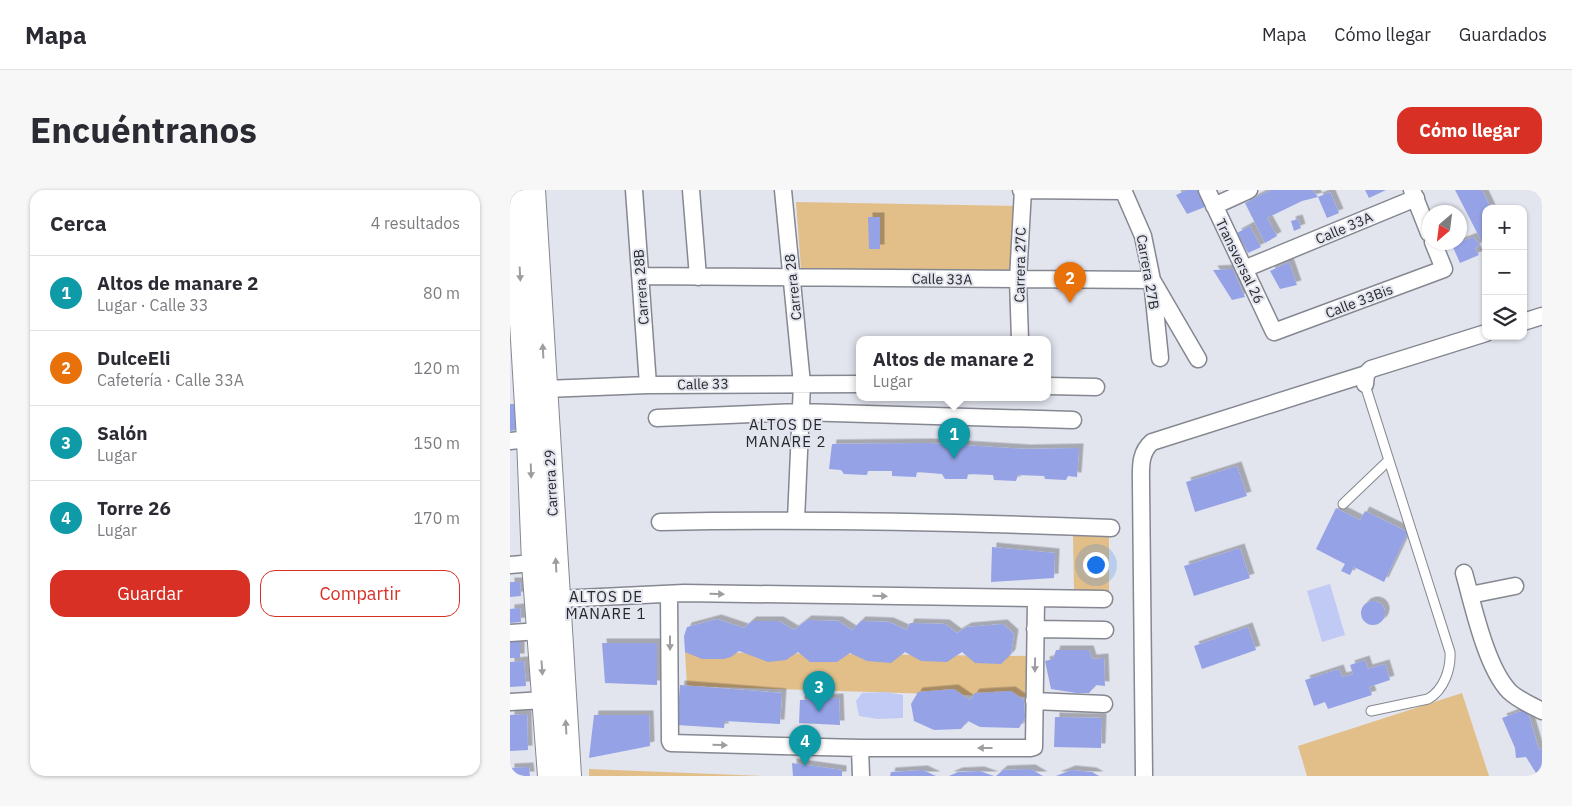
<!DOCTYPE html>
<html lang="es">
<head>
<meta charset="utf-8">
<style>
  body { margin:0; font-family:"IBM Plex Sans",sans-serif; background:#f7f7f7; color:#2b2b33 }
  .controls { position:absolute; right:15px; top:15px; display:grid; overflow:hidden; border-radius:10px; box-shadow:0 1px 4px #0004 }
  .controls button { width:45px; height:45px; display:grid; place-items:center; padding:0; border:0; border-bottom:1px solid #e1e1e2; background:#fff; color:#2b2b33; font:25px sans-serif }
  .compass { position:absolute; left:912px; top:15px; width:45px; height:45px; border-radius:50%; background:#fff; box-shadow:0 1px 4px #0004; rotate:208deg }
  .you { position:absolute; left:585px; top:374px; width:18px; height:18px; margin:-12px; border:4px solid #fff; border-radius:50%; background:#1a73e8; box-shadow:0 0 0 8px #1a73e833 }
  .badge { display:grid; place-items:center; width:32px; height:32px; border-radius:50%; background:#d93025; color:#fff; font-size:16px; font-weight:700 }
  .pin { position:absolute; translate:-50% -41px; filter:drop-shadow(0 1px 2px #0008) }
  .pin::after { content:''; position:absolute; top:26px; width:18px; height:15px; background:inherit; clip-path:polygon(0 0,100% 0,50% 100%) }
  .popup { position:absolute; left:346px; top:146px; width:195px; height:65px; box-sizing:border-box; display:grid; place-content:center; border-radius:10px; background:#fff; filter:drop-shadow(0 1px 4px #0005); font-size:16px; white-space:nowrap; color:#7c7c81 }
  .popup b { font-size:19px; color:#2b2b33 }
  .popup::after { content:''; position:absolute; left:50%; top:100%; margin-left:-10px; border:10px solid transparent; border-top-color:#fff }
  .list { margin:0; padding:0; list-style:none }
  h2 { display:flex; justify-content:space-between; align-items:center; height:65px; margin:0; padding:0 20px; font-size:21px }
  h2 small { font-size:16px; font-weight:400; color:#7c7c81 }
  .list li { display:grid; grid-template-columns:32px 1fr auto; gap:15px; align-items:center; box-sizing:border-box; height:75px; padding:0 20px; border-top:1px solid #e1e1e2 }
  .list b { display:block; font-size:19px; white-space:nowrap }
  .list p { margin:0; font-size:16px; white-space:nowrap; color:#7c7c81 }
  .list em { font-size:16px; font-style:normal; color:#7c7c81 }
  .actions { display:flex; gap:10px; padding:15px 20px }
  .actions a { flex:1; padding:11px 0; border:1px solid #d93025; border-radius:15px; text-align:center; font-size:18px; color:#d93025 }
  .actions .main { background:#d93025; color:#fff }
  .icon { flex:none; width:28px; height:28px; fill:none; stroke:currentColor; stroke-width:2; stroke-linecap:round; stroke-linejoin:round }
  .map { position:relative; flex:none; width:1032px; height:586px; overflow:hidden; border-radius:15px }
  header { display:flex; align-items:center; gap:30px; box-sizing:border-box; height:70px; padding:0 25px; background:#fff; border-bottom:1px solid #e1e1e2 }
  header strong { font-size:24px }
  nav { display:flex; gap:28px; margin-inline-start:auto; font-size:18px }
  .intro { display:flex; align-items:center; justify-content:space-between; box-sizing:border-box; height:120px; padding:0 30px }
  h1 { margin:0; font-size:35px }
  .button { padding:12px 22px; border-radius:15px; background:#d93025; color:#fff; font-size:18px; font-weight:700 }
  main { display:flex; gap:30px; padding:0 30px }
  aside { flex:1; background:#fff; border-radius:15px; box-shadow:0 1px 4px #0004 }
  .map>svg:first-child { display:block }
  .green { fill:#e2be89 }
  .water { fill:#c1caf5 }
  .building { fill:#95a3e6; filter:url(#shadow) }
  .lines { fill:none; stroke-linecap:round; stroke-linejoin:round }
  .lane-casing { stroke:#858890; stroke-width:11 }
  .street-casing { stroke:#858890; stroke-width:19 }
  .secondary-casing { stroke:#858890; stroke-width:26 }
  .lane { stroke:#fff; stroke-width:9 }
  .street { stroke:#fff; stroke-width:16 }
  .secondary { stroke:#fff; stroke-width:24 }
  .oneway { fill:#9e9ea0 }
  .labels { text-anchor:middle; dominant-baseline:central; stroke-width:4; stroke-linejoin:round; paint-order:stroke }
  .street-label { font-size:14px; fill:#27282c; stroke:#e2e4ee }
  .neighbourhood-label { font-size:15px; letter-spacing:1px; fill:#27282c; stroke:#e2e4ee }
</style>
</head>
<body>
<header>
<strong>Mapa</strong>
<nav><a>Mapa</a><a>Cómo llegar</a><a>Guardados</a></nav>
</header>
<div class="intro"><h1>Encuéntranos</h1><a class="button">Cómo llegar</a></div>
<main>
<aside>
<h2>Cerca<small>4 resultados</small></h2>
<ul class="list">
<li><span class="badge" style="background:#0f9aa8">1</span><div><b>Altos de manare 2</b><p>Lugar · Calle 33</p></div><em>80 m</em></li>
<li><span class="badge" style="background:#e8710a">2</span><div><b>DulceEli</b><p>Cafetería · Calle 33A</p></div><em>120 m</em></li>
<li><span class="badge" style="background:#0f9aa8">3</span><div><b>Salón</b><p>Lugar</p></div><em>150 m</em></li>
<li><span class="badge" style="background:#0f9aa8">4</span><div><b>Torre 26</b><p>Lugar</p></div><em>170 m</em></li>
</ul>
<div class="actions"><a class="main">Guardar</a><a>Compartir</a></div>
</aside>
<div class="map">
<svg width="1032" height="586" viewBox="0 0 1032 586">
  <defs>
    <filter id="shadow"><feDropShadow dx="4.5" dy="-4.5" stdDeviation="0" flood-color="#0004"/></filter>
  </defs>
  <rect width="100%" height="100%" fill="#e2e4ee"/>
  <!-- green -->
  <path class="green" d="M286,12L509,16V87L292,92Z
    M563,344H599V404L564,400Z
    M175,462L517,466L518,507L177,496Z
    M952,503L979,586H797L788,556Z
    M79,579L253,586H79Z"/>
  <!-- water -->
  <path class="water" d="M820,394L835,445L812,452L797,401Z
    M376,502L393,505V528L368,529L349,526L346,511L352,503Z"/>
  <!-- building -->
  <path class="building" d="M677,0H688L695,17L677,24L666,5Z
    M761,0H803L808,7L792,11L757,28L767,46L755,53L735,13Z
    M855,0H876L859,8Z
    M945,0H972L981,19H976V60Z
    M820,2L829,23L817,28L808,7Z
    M358,27H370V59H359Z
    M788,29L791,38L784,41L781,31Z
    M740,36L751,57L738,63L727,43Z
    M963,47L970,55L965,58L969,65L950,73L942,55Z
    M779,72L787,95L770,99L760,81Z
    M723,79L735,107L722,110L703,80Z
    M0,214H6L7,240L0,241Z
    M418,253L516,259L569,258L567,287L558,286L556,290L535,289L534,286L508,285L506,291L484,290L483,285L458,284L457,289H435L432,284L407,282L406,287L382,286V281H358L357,285L334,284L331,280L319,279L322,254Z
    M727,276L737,306L685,322L676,292Z
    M826,318L850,330L855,321L898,342L874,392L844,377L840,385L831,381L835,374L806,359Z
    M482,357L545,363L544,388L481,392Z
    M730,358L740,388L684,406L674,376Z
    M0,392H10L11,406L0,407Z
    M851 423a12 12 0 1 1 24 0a12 12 0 1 1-24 0Z
    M10,418L11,432L0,433V419Z
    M207,429L234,438L242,431H269L284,440L297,430L328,431L342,440L351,431L379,432L397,440L400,433L435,434L447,443L457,437L493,434L504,444L501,464L491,474L465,473L452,462L437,472L411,471L395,462L381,473L357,471L340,463L327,472H300L288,462L276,470L258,472L229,461L221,467L214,469H192L175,462L174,446L177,437Z
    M738,437L746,460L692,479L684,456Z
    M0,448H10V468H0Z
    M92,453H147V495L95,493Z
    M546,460H579L582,469L594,468L595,496L586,495L579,503H566L541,499L535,471L543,469Z
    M855,470L858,479L875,474L880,490L859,497L862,505L818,519L815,512L804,516L795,490L829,479L832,487L843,484L840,475Z
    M14,471L16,496L0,497V472Z
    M170,495L272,503L270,534L215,531L214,538L167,535Z
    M444,499L460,510L465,503L501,501L514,510L515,528L509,538L470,537L458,531L451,539L424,540L404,531L401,514L408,502Z
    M329,508L330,535L289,533L290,510Z
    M1017,519L1029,560L1032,558V580L1026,583L1016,567L1006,568L1005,558L992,528Z
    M17,524L18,560L0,561V525Z
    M84,525H139L140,556L79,568Z
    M545,527L592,528L591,558L544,557Z
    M282,573L332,580V586H283Z
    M19,577L20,586H0V578Z
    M521,579L533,586H486L493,580Z
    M413,580L426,586H380L381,582Z
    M561,580L582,582L589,586H546Z
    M470,581L484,586H439L448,582Z"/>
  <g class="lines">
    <!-- lane casing -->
    <g class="lane-casing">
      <path id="lane" d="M855,195L940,462C941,479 934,500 918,509L861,521
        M833,314L879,270"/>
    </g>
    <!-- street casing -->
    <g class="street-casing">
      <path id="street" d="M124,0L138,195
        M181,0L188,87
        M273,0L292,194L286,330
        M511,0L614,1
        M613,0L633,46L642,90L650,168
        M697,0L764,142L934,79L923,52
        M902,0L919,43
        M704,16L739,0
        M734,79L906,8
        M130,86L642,90L688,169
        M1013,132L1032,126
        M510,150L508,89L513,0
        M855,194L856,184L861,179L976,143
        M538,196L586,197
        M35,199L138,195L350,194
        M147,228L290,222L563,230
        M0,251L29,248
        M150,332C300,329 451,332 601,338
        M0,375L24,373
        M954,383C963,415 976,477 999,501C1008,510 1021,515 1032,521
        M159,404L160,551L161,553L350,558H521L524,557L526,409
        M960,405L1005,396
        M48,409L174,403L594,409
        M525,439L595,440
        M0,443L30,441
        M524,511L594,514
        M0,512L34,510
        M350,558L351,586
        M634,586L631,294C631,279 629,263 642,252L856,184"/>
    </g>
    <!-- secondary casing -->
    <g class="secondary-casing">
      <path id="secondary" d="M4,0L19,249L24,373L40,586
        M23,0L59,586"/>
    </g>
    <!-- lane -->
    <use href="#lane" class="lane"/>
    <!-- street -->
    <use href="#street" class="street"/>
    <!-- secondary -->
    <use href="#secondary" class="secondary"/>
  </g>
  <!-- one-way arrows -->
  <defs><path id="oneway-solid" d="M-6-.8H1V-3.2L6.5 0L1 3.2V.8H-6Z" transform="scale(1.25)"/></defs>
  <g class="oneway">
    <use href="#oneway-solid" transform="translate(10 84) rotate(87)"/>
    <use href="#oneway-solid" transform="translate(33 161) rotate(-93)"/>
    <use href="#oneway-solid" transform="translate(21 281) rotate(88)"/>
    <use href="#oneway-solid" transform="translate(46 375) rotate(-93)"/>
    <use href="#oneway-solid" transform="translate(207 404) rotate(1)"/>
    <use href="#oneway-solid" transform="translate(370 406) rotate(1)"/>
    <use href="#oneway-solid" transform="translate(160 453) rotate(90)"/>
    <use href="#oneway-solid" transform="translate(525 475) rotate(91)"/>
    <use href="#oneway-solid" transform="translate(32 478) rotate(86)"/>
    <use href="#oneway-solid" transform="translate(56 537) rotate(-93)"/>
    <use href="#oneway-solid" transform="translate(210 555) rotate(1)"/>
    <use href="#oneway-solid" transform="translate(475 558) rotate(-180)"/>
  </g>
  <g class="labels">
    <!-- street labels -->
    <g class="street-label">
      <text transform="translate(834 38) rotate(-23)">Calle 33A</text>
      <text transform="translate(730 71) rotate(64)">Transversal 26</text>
      <text transform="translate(510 75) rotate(-89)">Carrera 27C</text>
      <text transform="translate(638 82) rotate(80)">Carrera 27B</text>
      <text transform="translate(432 89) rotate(1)">Calle 33A</text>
      <text transform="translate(131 97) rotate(-94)">Carrera 28B</text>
      <text transform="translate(283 97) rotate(-96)">Carrera 28</text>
      <text transform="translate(849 111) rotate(-21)">Calle 33Bis</text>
      <text transform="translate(193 194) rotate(-1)">Calle 33</text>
      <text transform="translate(41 293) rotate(-93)">Carrera 29</text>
    </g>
    <!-- neighbourhood labels -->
    <g class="neighbourhood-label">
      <text x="276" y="234">ALTOS DE<tspan x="276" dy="17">MANARE 2</tspan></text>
      <text x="96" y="406">ALTOS DE<tspan x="96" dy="17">MANARE 1</tspan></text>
    </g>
  </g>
</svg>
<div class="controls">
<button>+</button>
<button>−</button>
<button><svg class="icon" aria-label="layers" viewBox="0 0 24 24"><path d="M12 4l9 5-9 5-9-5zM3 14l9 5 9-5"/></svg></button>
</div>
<svg class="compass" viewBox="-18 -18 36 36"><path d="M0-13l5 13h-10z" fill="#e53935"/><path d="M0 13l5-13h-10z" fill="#7c7c81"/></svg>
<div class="you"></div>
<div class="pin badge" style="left:444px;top:269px;background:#0f9aa8">1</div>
<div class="popup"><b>Altos de manare 2</b>Lugar</div>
<div class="pin badge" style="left:560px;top:113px;background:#e8710a">2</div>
<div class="pin badge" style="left:309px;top:522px;background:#0f9aa8">3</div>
<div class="pin badge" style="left:295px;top:576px;background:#0f9aa8">4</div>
</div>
</main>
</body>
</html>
